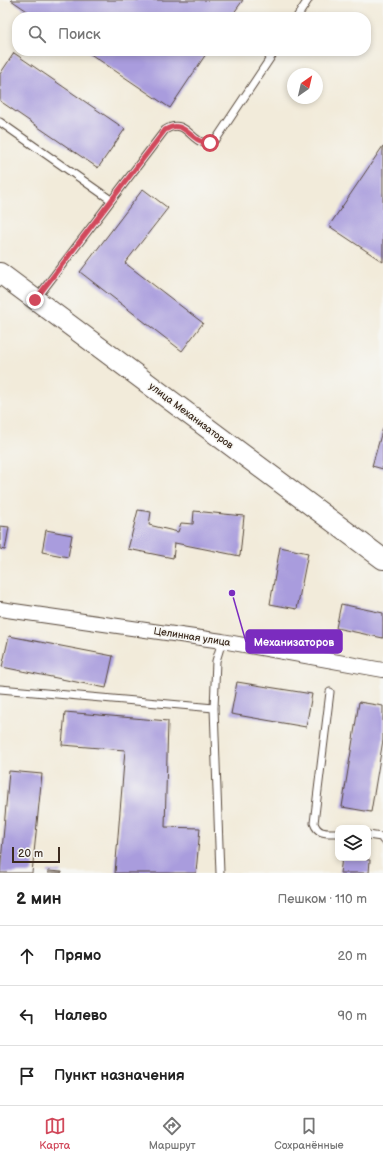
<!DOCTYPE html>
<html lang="ru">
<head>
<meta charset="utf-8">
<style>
  body { margin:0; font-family:"Balsamiq Sans",sans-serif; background:#f6f6f6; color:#222 }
  .controls { position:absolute; right:12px; bottom:12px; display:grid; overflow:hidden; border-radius:8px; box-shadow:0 2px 6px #0003 }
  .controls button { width:36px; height:36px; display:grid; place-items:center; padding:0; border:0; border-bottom:1px solid #e0e0e0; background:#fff; color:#222; font:20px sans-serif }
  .compass { position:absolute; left:287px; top:68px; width:36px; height:36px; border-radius:50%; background:#fff; box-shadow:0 2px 6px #0003; rotate:34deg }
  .scale { position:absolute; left:12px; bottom:10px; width:48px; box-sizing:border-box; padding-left:4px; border:2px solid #3b2a1e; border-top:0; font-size:11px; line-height:14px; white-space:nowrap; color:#3b2a1e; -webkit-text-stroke:3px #f6f6f2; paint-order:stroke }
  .stop { position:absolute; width:12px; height:12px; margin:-9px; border:3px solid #d1495b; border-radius:50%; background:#fff }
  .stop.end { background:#d1495b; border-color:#fff; box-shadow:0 1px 4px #0008 }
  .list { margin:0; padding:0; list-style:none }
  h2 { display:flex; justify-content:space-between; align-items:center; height:52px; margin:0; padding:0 16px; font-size:17px }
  h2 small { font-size:13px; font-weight:400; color:#767676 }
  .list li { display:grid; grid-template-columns:26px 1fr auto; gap:12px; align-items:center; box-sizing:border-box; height:60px; padding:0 16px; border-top:1px solid #e0e0e0 }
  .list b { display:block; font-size:15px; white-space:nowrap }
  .list em { font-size:13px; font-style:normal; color:#767676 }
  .icon { flex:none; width:22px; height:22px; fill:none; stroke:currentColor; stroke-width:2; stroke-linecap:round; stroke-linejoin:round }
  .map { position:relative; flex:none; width:383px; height:873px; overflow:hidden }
  .search { position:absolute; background:#fff; box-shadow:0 2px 6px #0003; left:12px; right:12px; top:12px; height:44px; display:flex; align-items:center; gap:10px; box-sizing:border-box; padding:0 14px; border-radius:16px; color:#767676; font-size:15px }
  .sheet { height:232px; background:#fff }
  nav { display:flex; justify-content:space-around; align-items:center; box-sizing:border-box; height:56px; border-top:1px solid #e0e0e0; background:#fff; font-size:11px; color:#767676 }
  nav a { display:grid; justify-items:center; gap:2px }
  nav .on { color:#d1495b }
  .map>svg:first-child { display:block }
  .building { fill:#a99cdd }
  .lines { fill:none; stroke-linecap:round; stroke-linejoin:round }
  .lane-casing { stroke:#56473a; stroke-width:9 }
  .street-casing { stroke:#56473a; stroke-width:16 }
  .secondary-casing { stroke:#56473a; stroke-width:22 }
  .lane { stroke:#fff; stroke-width:7 }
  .street { stroke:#fff; stroke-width:14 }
  .secondary { stroke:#fff; stroke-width:20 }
  .route { stroke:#d1495b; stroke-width:5 }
  .labels { text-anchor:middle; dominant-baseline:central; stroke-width:3; stroke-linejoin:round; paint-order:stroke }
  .street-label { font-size:10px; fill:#3b2a1e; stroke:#f6f6f2 }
  .leader { fill:none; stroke:#7b2cbf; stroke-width:1.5 }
  .callout-dot { fill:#7b2cbf; stroke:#f6f6f2; stroke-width:1.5 }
  .callout { fill:#7b2cbf; stroke:#7b2cbf; stroke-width:1.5 }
  .callout-label { font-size:11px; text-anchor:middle; font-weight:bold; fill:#fff }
</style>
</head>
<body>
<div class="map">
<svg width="383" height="873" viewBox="0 0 383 873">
  <rect width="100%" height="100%" fill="#f6f6f2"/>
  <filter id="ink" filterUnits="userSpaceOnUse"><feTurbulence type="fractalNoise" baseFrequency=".025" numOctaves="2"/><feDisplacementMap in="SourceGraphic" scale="8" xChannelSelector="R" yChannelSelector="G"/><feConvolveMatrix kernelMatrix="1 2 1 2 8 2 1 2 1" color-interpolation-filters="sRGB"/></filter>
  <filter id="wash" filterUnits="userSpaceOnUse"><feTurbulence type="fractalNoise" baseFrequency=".012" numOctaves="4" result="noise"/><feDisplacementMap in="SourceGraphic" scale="16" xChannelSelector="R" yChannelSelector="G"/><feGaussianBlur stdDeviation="0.9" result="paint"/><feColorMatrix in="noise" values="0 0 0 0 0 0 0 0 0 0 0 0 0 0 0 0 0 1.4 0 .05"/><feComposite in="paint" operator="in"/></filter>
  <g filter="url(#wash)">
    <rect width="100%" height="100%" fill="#f2ebda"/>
    <g id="blocks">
      <!-- building -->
      <path class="building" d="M11,0H243L231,17H36Z
        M86,51H208L170,108Z
        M14,53L125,129L98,168L0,101V74Z
        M383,146V262L329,226Z
        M143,189L168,208L125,263L203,323L182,351L80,272Z
        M383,428V469L372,466Z
        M138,510L151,512L149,525L178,532L181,523L193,524L194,511L244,516L240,556L175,543L173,558L128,549Z
        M0,526L9,527L5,550L0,549Z
        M46,530L72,535L68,557L42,552Z
        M280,547L308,553L297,609L270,604Z
        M341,604L383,613V638L336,628Z
        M9,636L113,656L106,688L2,667Z
        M237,682L312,694L306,727L231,714Z
        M359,702L383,706V740L371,812L342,807Z
        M65,712L168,721L165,827L200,828L196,873H115L125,750L62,745Z
        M9,771L42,774L32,873H0Z
        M342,858L370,860L369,873H340Z
        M48,871L62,872V873H48Z"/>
    </g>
  </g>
  <g filter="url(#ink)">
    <use href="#blocks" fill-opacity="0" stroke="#56473a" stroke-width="1"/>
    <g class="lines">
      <!-- lane casing -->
      <g class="lane-casing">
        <path id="lane" d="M297,17L308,0
          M0,122L111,200
          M37,298L165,130C191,114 192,156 217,138L275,51
          M0,689L214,708
          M330,692L314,823C318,835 327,833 338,833
          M368,835L381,837L383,840
          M220,873L214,708L216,661L222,641"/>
      </g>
      <!-- street casing -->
      <g class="street-casing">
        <path id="street" d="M0,609L222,641L383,670"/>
      </g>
      <!-- secondary casing -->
      <g class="secondary-casing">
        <path id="secondary" d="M0,273L383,559"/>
      </g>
      <!-- lane -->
      <use href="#lane" class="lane"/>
      <!-- street -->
      <use href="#street" class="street"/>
      <!-- secondary -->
      <use href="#secondary" class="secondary"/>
    </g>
  </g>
  <g class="lines" filter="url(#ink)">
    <!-- route -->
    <path class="route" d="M35,300L165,130C186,117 190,144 210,143"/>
  </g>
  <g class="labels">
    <!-- street labels -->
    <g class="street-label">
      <text transform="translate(191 416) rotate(37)">улица Механизаторов</text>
      <text transform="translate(192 637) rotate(9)">Целинная улица</text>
    </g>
  </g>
  <!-- callouts -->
  <path class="leader" d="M232 593L246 642"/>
  <circle class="callout-dot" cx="232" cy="593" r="4"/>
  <rect class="callout" x="246" y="630" width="96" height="23" rx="4"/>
  <g class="callout-label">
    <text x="294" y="646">Механизаторов</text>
  </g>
</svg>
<div class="controls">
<button><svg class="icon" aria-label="layers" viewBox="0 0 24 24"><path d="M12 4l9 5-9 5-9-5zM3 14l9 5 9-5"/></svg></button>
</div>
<svg class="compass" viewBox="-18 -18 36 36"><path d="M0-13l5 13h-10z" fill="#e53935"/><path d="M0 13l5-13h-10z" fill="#767676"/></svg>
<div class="scale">20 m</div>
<div class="stop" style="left:210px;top:143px"></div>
<div class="stop end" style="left:35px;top:300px"></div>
<div class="search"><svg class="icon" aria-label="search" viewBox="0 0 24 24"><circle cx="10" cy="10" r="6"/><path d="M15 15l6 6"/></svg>Поиск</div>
</div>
<section class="sheet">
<h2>2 мин<small>Пешком · 110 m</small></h2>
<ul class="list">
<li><svg class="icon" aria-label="ahead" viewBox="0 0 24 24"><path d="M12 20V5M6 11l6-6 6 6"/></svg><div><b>Прямо</b></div><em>20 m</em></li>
<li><svg class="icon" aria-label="left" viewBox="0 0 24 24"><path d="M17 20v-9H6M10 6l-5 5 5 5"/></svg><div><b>Налево</b></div><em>90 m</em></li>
<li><svg class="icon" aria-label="arrive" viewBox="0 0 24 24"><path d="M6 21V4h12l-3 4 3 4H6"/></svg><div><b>Пункт назначения</b></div></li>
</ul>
</section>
<nav>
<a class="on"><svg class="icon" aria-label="map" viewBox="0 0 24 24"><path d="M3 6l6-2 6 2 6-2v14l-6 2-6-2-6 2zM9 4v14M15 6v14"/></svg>Карта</a>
<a><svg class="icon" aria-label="directions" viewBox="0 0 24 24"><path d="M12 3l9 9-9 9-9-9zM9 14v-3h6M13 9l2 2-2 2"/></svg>Маршрут</a>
<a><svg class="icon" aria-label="saved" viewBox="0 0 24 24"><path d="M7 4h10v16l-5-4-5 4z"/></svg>Сохранённые</a>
</nav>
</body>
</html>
